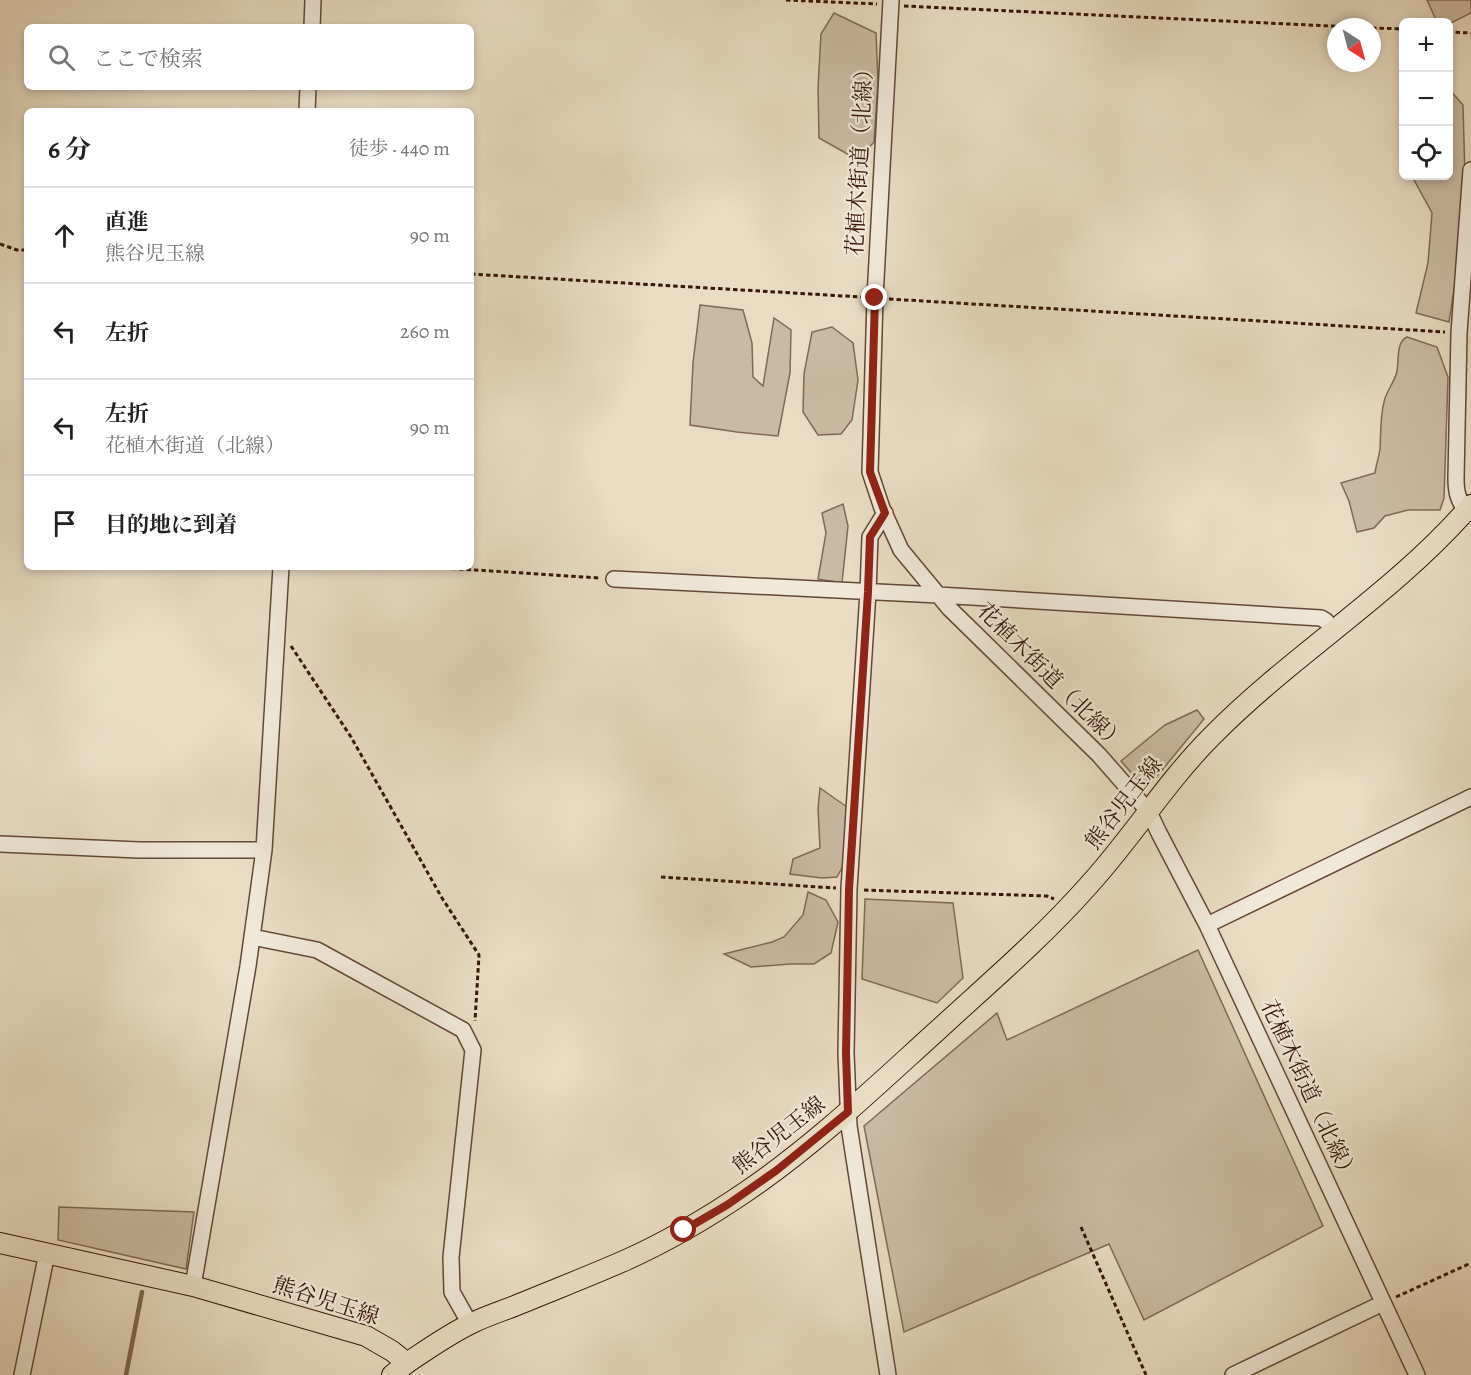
<!DOCTYPE html>
<html lang="ja">
<head>
<meta charset="utf-8">
<style>
  body { margin:0; font-family:Alegreya,"Noto Serif JP",serif; background:#f6f6f6; color:#222 }
  .controls { position:absolute; right:18px; top:18px; display:grid; overflow:hidden; border-radius:9px; box-shadow:0 3px 9px #0003 }
  .controls button { width:54px; height:54px; display:grid; place-items:center; padding:0; border:0; border-bottom:2px solid #e0e0e0; background:#fff; color:#222; font:30px sans-serif }
  .compass { position:absolute; left:1327px; top:18px; width:54px; height:54px; border-radius:50%; background:#fff; box-shadow:0 3px 9px #0003; rotate:144deg }
  .stop { position:absolute; width:18px; height:18px; margin:-14px; border:4px solid #8f2418; border-radius:50%; background:#fff }
  .stop.end { background:#8f2418; border-color:#fff; box-shadow:0 2px 6px #0008 }
  .list { margin:0; padding:0; list-style:none }
  h2 { display:flex; justify-content:space-between; align-items:center; height:78px; margin:0; padding:0 24px; font-size:26px }
  h2 small { font-size:20px; font-weight:400; color:#767676 }
  .list li { display:grid; grid-template-columns:39px 1fr auto; gap:18px; align-items:center; box-sizing:border-box; height:96px; padding:0 24px; border-top:2px solid #e0e0e0 }
  .list b { display:block; font-size:22px; white-space:nowrap }
  .list p { margin:0; font-size:20px; white-space:nowrap; color:#767676 }
  .list em { font-size:20px; font-style:normal; color:#767676 }
  .icon { flex:none; width:33px; height:33px; fill:none; stroke:currentColor; stroke-width:2; stroke-linecap:round; stroke-linejoin:round }
  .map { position:relative; flex:none; width:1471px; height:1375px; overflow:hidden }
  .search { position:absolute; background:#fff; box-shadow:0 3px 9px #0003; left:24px; top:24px; width:450px; height:66px; display:flex; align-items:center; gap:15px; box-sizing:border-box; padding:0 21px; border-radius:9px; color:#767676; font-size:22px }
  .panel { position:absolute; background:#fff; box-shadow:0 3px 9px #0003; left:24px; top:108px; width:450px; height:462px; border-radius:9px }
  .map>svg:first-child { display:block }
  .green { fill:#cbbaa3; stroke:#826855; stroke-width:1.5 }
  .lines { fill:none; stroke-linecap:round; stroke-linejoin:round }
  .stream { stroke:#7e6551; stroke-width:4.5 }
  .minor-casing { stroke:#644836; stroke-width:18 }
  .major-casing { stroke:#381607; stroke-width:22 }
  .path { stroke:#381607; stroke-width:3; stroke-dasharray:4.5 3; stroke-linecap:butt }
  .minor { stroke:#f1e8d8; stroke-width:15 }
  .major { stroke:#e9dcc3; stroke-width:20 }
  .route { stroke:#8f2418; stroke-width:8 }
  .labels { text-anchor:middle; dominant-baseline:central; stroke-width:4.5; stroke-linejoin:round; paint-order:stroke }
  .street-label { font-size:22px; fill:#381607; stroke:#f1e8d8 }
</style>
</head>
<body>
<div class="map">
<svg width="1471" height="1375" viewBox="0 0 1471 1375">
  <rect width="100%" height="100%" fill="#e9dcc3"/>
  <filter id="stains"><feTurbulence type="fractalNoise" baseFrequency=".00333" numOctaves="4"/><feColorMatrix values="0 0 0 0 .2 0 0 0 0 .09 0 0 0 0 .02 0 0 0 .5 -.17"/></filter>
  <radialGradient id="worn" r=".72"><stop offset=".6" stop-color="#630" stop-opacity="0"/><stop offset="1" stop-color="#630" stop-opacity=".3"/></radialGradient>
  <!-- green -->
  <path class="green" d="M1427,0H1471V13L1449,24L1448,22H1437Z
    M834,13L876,33L878,82L874,142L858,160L819,138L818,88L821,34Z
    M1449,89L1463,105L1465,177L1461,244L1449,322L1416,313L1428,263L1432,213L1413,178V176H1448Z
    M700,305L743,310L752,343L753,377L763,386L774,318L791,330L790,373L778,436L737,432L690,425L693,363Z
    M832,327L853,343L858,380L852,420L841,434L818,435L803,412L804,374L812,332Z
    M1407,337L1437,347L1448,377L1444,498L1440,510H1408L1385,516L1374,528L1357,532L1349,501L1341,483L1375,473C1376,465 1379,457 1380,449C1381,433 1380,418 1384,402C1386,391 1395,382 1397,371C1399,360 1396,342 1407,337Z
    M843,504L848,526L842,583L818,579L826,533L822,513Z
    M1197,710L1204,719L1154,780L1142,785L1121,761L1165,725Z
    M820,788L847,807L844,864L837,877L822,878L790,874L793,859L820,848L818,809Z
    M808,892L826,900L838,922L831,953L814,964H790L751,967L724,954L772,942L784,937L803,915Z
    M865,899L953,903L963,978L937,1003L862,979Z
    M1198,950L1323,1226L1144,1320L1109,1244L904,1332L864,1126L997,1013L1007,1040Z
    M59,1207L194,1212L186,1269L58,1240Z"/>
  <g class="lines">
    <!-- stream -->
    <path class="stream" d="M126,1375L142,1292"/>
    <!-- minor casing -->
    <g class="minor-casing">
      <path id="minor" d="M891,0L875,298L870,472L882,508L901,550L949,608L1099,755L1149,812L1159,833L1207,925L1417,1375
        M312,27L313,0
        M307,111L308,87
        M1466,511C1458,500 1456,492 1456,478L1459,333L1471,170
        M885,513L870,537L868,592L849,889L846,1053L849,1126L888,1375
        M614,579L938,595L1321,618L1326,621L1334,630
        M0,844L139,850H264
        M1207,925L1471,797
        M252,937L317,950L463,1030L473,1050L451,1257L452,1292L470,1324
        M193,1286L248,966L264,850L281,567
        M22,1375L47,1253
        M1233,1375L1383,1303"/>
    </g>
    <!-- major casing -->
    <g class="major-casing">
      <path id="major" d="M0,1243L193,1286L366,1336L392,1351L407,1363C428,1349 449,1334 472,1323C486,1316 502,1311 517,1305C553,1290 590,1276 626,1260C668,1241 709,1217 747,1191C816,1144 876,1086 938,1030C989,983 1042,938 1088,886C1132,838 1166,782 1212,736C1294,653 1394,594 1471,505
        M392,1375L407,1363"/>
    </g>
    <!-- path -->
    <path class="path" d="M786,0L877,4
      M904,6L1352,27
      M1372,28L1404,29
      M1448,32L1471,33
      M0,244L17,250H27
      M471,274L861,297
      M889,299L1445,332
      M429,567L600,578
      M291,646L351,737L442,898L479,955L475,1021
      M661,877L836,888
      M864,890L1047,896L1054,899
      M1081,1227L1146,1375
      M1396,1297L1471,1263"/>
    <!-- minor -->
    <use href="#minor" class="minor"/>
    <!-- major -->
    <use href="#major" class="major"/>
  </g>
  <g class="lines">
    <!-- route -->
    <path class="route" d="M684,1230L727,1205L777,1170L848,1112L846,1053L849,889L868,592L870,537L885,513L870,472L875,298"/>
  </g>
  <g class="labels">
    <!-- street labels -->
    <g class="street-label">
      <text transform="translate(860 157) rotate(-87)">花植木街道（北線）</text>
      <text transform="translate(1051 677) rotate(45)">花植木街道（北線）</text>
      <text transform="translate(1124 803) rotate(-52)">熊谷児玉線</text>
      <text transform="translate(1309 1091) rotate(65)">花植木街道（北線）</text>
      <text transform="translate(779 1135) rotate(-38)">熊谷児玉線</text>
      <text transform="translate(326 1301) rotate(18)">熊谷児玉線</text>
    </g>
  </g>
  <rect width="100%" height="100%" filter="url(#stains)"/>
  <rect width="100%" height="100%" fill="url(#worn)"/>
</svg>
<div class="controls">
<button>+</button>
<button>−</button>
<button><svg class="icon" aria-label="locate" viewBox="0 0 24 24"><circle cx="12" cy="12" r="6"/><path d="M12 2v4M12 18v4M2 12h4M18 12h4"/></svg></button>
</div>
<svg class="compass" viewBox="-18 -18 36 36"><path d="M0-13l5 13h-10z" fill="#e53935"/><path d="M0 13l5-13h-10z" fill="#767676"/></svg>
<div class="stop" style="left:684px;top:1230px"></div>
<div class="stop end" style="left:875px;top:298px"></div>
<div class="search"><svg class="icon" aria-label="search" viewBox="0 0 24 24"><circle cx="10" cy="10" r="6"/><path d="M15 15l6 6"/></svg>ここで検索</div>
<section class="panel">
<h2>6 分<small>徒歩 · 440 m</small></h2>
<ul class="list">
<li><svg class="icon" aria-label="ahead" viewBox="0 0 24 24"><path d="M12 20V5M6 11l6-6 6 6"/></svg><div><b>直進</b><p>熊谷児玉線</p></div><em>90 m</em></li>
<li><svg class="icon" aria-label="left" viewBox="0 0 24 24"><path d="M17 20v-9H6M10 6l-5 5 5 5"/></svg><div><b>左折</b></div><em>260 m</em></li>
<li><svg class="icon" aria-label="left" viewBox="0 0 24 24"><path d="M17 20v-9H6M10 6l-5 5 5 5"/></svg><div><b>左折</b><p>花植木街道（北線）</p></div><em>90 m</em></li>
<li><svg class="icon" aria-label="arrive" viewBox="0 0 24 24"><path d="M6 21V4h12l-3 4 3 4H6"/></svg><div><b>目的地に到着</b></div></li>
</ul>
</section>
</div>
</body>
</html>
